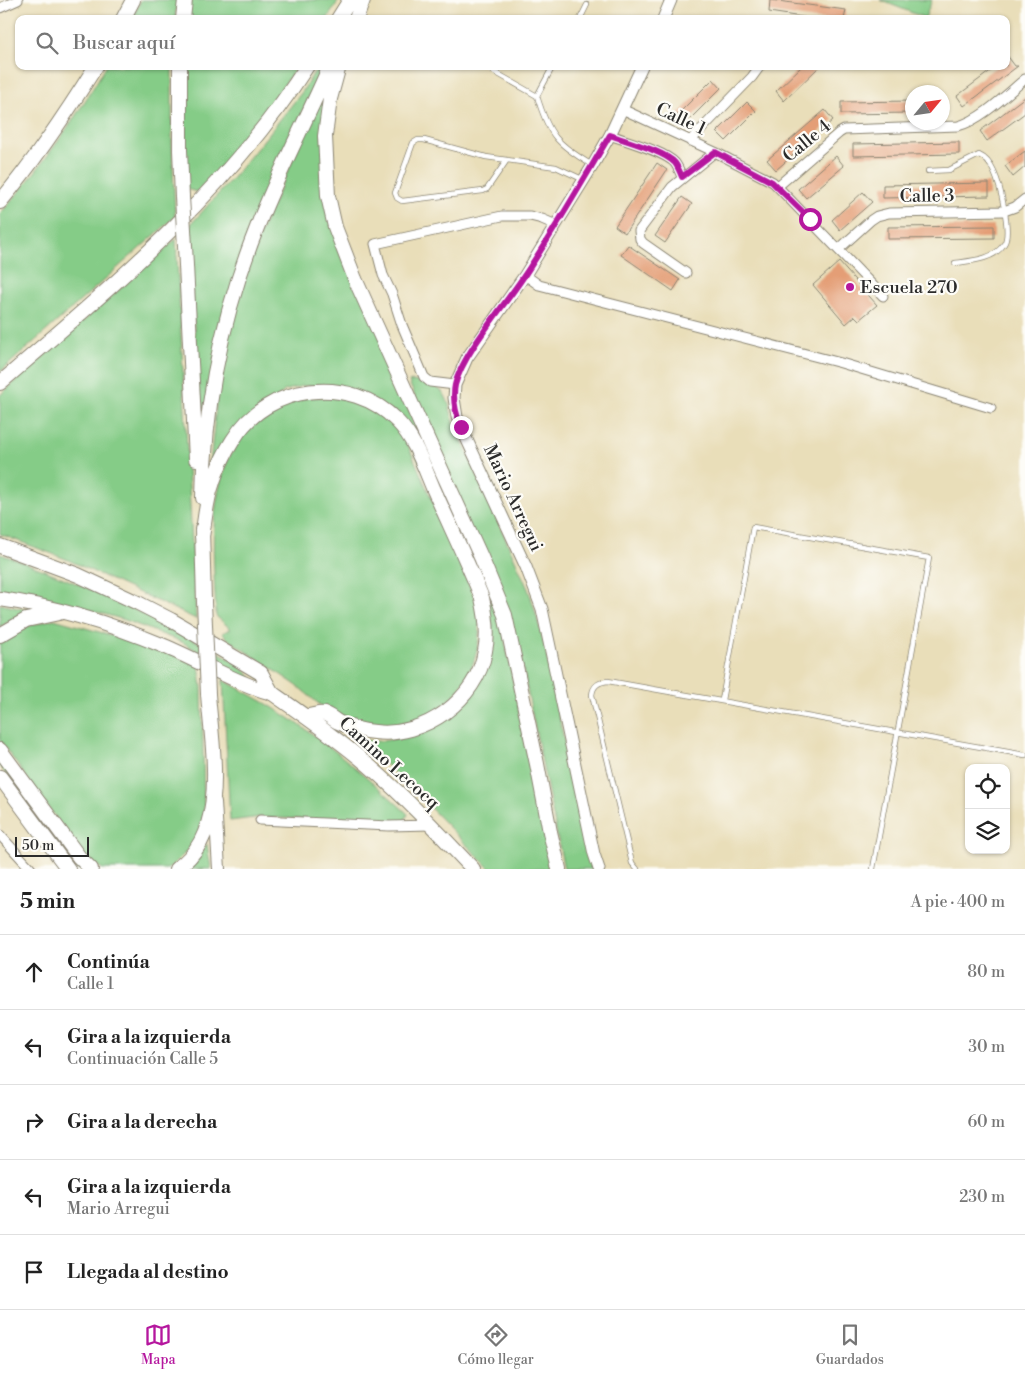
<!DOCTYPE html>
<html lang="es">
<head>
<meta charset="utf-8">
<style>
  body { margin:0; font-family:"Libre Bodoni",serif; background:#f2f2f2; color:#222 }
  .controls { position:absolute; right:15px; bottom:15px; display:grid; overflow:hidden; border-radius:10px; box-shadow:0 1px 4px #0004 }
  .controls button { width:45px; height:45px; display:grid; place-items:center; padding:0; border:0; border-bottom:1px solid #e0e0e0; background:#fff; color:#222; font:25px sans-serif }
  .compass { position:absolute; left:905px; top:85px; width:45px; height:45px; border-radius:50%; background:#fff; box-shadow:0 1px 4px #0004; rotate:61deg }
  .scale { position:absolute; left:15px; bottom:12px; width:74px; box-sizing:border-box; padding-left:5px; border:2px solid #2b2b2b; border-top:0; font-size:14px; line-height:18px; white-space:nowrap; color:#2b2b2b; -webkit-text-stroke:4px #fdfcf7; paint-order:stroke }
  .stop { position:absolute; width:15px; height:15px; margin:-11px; border:4px solid #b5179e; border-radius:50%; background:#fff }
  .stop.end { background:#b5179e; border-color:#fff; box-shadow:0 1px 5px #0008 }
  .list { margin:0; padding:0; list-style:none }
  h2 { display:flex; justify-content:space-between; align-items:center; height:65px; margin:0; padding:0 20px; font-size:21px }
  h2 small { font-size:16px; font-weight:400; color:#767676 }
  .list li { display:grid; grid-template-columns:32px 1fr auto; gap:15px; align-items:center; box-sizing:border-box; height:75px; padding:0 20px; border-top:1px solid #e0e0e0 }
  .list b { display:block; font-size:19px; white-space:nowrap }
  .list p { margin:0; font-size:16px; white-space:nowrap; color:#767676 }
  .list em { font-size:16px; font-style:normal; color:#767676 }
  .icon { flex:none; width:28px; height:28px; fill:none; stroke:currentColor; stroke-width:2; stroke-linecap:round; stroke-linejoin:round }
  .map { position:relative; flex:none; width:1025px; height:869px; overflow:hidden }
  .search { position:absolute; background:#fff; box-shadow:0 1px 4px #0004; left:15px; right:15px; top:15px; height:55px; display:flex; align-items:center; gap:12px; box-sizing:border-box; padding:0 18px; border-radius:10px; color:#767676; font-size:19px }
  .sheet { height:440px; background:#fff }
  nav { display:flex; justify-content:space-around; align-items:center; box-sizing:border-box; height:70px; border-top:1px solid #e0e0e0; background:#fff; font-size:14px; color:#767676 }
  nav a { display:grid; justify-items:center; gap:2px }
  nav .on { color:#b5179e }
  .map>svg:first-child { display:block }
  .green { fill:#85cc87; stroke:#587c59 }
  .building { fill:#e49e76 }
  .lines { fill:none; stroke-linecap:round; stroke-linejoin:round }
  .service-casing { stroke:#8a8472; stroke-width:6 }
  .minor-casing { stroke:#8a8472; stroke-width:11 }
  .tertiary-casing { stroke:#8a8472; stroke-width:13 }
  .secondary-casing { stroke:#8a8472; stroke-width:14 }
  .primary-casing { stroke:#8a8472; stroke-width:16 }
  .trunk-casing { stroke:#8a8472; stroke-width:16 }
  .service { stroke:#fff; stroke-width:4.5 }
  .minor { stroke:#fff; stroke-width:9 }
  .tertiary { stroke:#fff; stroke-width:11 }
  .secondary { stroke:#fff; stroke-width:12 }
  .primary { stroke:#fff; stroke-width:14 }
  .trunk { stroke:#fff; stroke-width:14 }
  .trunk-bridge-casing { stroke:#8a8472; stroke-width:16; stroke-linecap:butt }
  .trunk-bridge { stroke:#fff; stroke-width:14 }
  .route { stroke:#b5179e; stroke-width:6 }
  .poi-dot { fill:#b5179e; stroke:#fdfcf7; stroke-width:2 }
  .labels { text-anchor:middle; dominant-baseline:central; stroke-width:4.5; stroke-linejoin:round; paint-order:stroke }
  .street-label { font-size:18px; fill:#2b2b2b; stroke:#fdfcf7 }
  .poi-label { font-size:18px; fill:#2b2b2b; stroke:#fdfcf7; text-anchor:start }
</style>
</head>
<body>
<div class="map">
<svg width="1025" height="869" viewBox="0 0 1025 869">
  <rect width="100%" height="100%" fill="#fdfcf7"/>
  <filter id="ink" filterUnits="userSpaceOnUse"><feTurbulence type="fractalNoise" baseFrequency=".02" numOctaves="2"/><feDisplacementMap in="SourceGraphic" scale="10" xChannelSelector="R" yChannelSelector="G"/><feConvolveMatrix kernelMatrix="1 2 1 2 8 2 1 2 1" color-interpolation-filters="sRGB"/></filter>
  <filter id="wash" filterUnits="userSpaceOnUse"><feTurbulence type="fractalNoise" baseFrequency=".0096" numOctaves="4" result="noise"/><feDisplacementMap in="SourceGraphic" scale="20" xChannelSelector="R" yChannelSelector="G"/><feGaussianBlur stdDeviation="1.12" result="paint"/><feColorMatrix in="noise" values="0 0 0 0 0 0 0 0 0 0 0 0 0 0 0 0 0 1.4 0 .05"/><feComposite in="paint" operator="in"/></filter>
  <g filter="url(#wash)">
    <rect width="100%" height="100%" fill="#e9deb9"/>
    <!-- green -->
    <path class="green" d="M141,0H177L175,19H132Z
      M189,0H339L327,19H187Z
      M880,0H932L925,18Z
      M106,66H172V144L175,217L0,372V214C40,169 76,119 106,66Z
      M184,66H297C267,111 234,154 197,192L186,189Z
      M318,66H323L248,236L202,462L189,238L191,224L231,180L271,131L302,92Z
      M325,88L323,177L403,396L496,609L502,626L537,803L552,869H490L407,784L358,739L360,738C391,751 434,721 461,707L493,625L399,417L323,385L302,386L284,391L216,466L210,464L218,387L230,328L259,235Z
      M176,239L196,619L66,559L0,534V395Z
      M413,381C447,388 445,391 454,423L528,589L534,607L544,644L585,841L594,869H564L519,650L409,382Z
      M307,397L344,398L377,412L396,429L407,443L475,598C484,630 479,662 459,689C441,713 409,728 379,728C372,727 364,724 357,722C351,721 344,720 339,717C323,709 310,696 296,685C274,670 252,655 229,640L222,633L231,629L216,616C214,566 208,512 226,465C230,453 238,443 246,433C255,423 266,412 278,407C287,403 298,400 307,397Z
      M0,554C48,570 95,591 141,613C151,618 161,624 171,629C198,643 232,654 252,678L242,677L182,642L125,620L51,599L0,589Z
      M0,604L32,611L16,617L0,627Z
      M54,619L159,649L199,666L202,687L204,813L196,842L172,866L167,869H103L91,862L78,848L0,741V639L11,631Z
      M223,680C243,691 264,701 283,714C328,743 369,778 408,814L403,824L261,817L230,821Z
      M0,758L84,869H77L0,766Z
      M207,844L211,869H187Z"/>
    <g id="blocks">
      <!-- building -->
      <path class="building" d="M770,0L846,10L844,19H815L769,12Z
        M1006,54L1015,66H1018L964,106L957,96L997,66H1006Z
        M802,66H820L784,101L776,91Z
        M713,79L721,88L685,124L677,115Z
        M1025,97V113L987,141L980,131Z
        M912,101V113L841,114V102Z
        M747,102L756,111L726,141L717,132Z
        M825,110L833,120L776,170L767,160Z
        M959,142V154L853,156V144Z
        M1025,151V167L1013,177L1005,166Z
        M836,156L844,166L806,198L798,189Z
        M657,163L667,170L625,233L615,226Z
        M989,183V196L883,198V185Z
        M863,192L872,202L840,230L832,220Z
        M682,197L692,204L665,243L655,236Z
        M994,226V238L888,239V227Z
        M628,245L680,280L673,291L621,255Z
        M839,262L877,305L859,320L855,316L846,324L813,285Z"/>
    </g>
  </g>
  <g filter="url(#ink)">
    <use href="#blocks" fill-opacity="0" stroke="#8a8472" stroke-width="1"/>
    <g class="lines">
      <!-- service casing -->
      <g class="service-casing">
        <path id="service" d="M580,19L587,5
          M484,66L537,96
          M553,66L537,96C549,136 557,144 592,165
          M507,160L487,189L483,191L402,201L397,198L395,193L413,143L418,140H424L486,157L556,167L582,179
          M928,171L949,170L979,155C986,158 991,165 994,172C1000,185 1012,233 1004,244C994,260 971,261 955,263
          M722,700L753,527L929,558L873,869
          M637,869L632,863L592,695C593,685 599,682 608,681L1025,755"/>
      </g>
      <!-- minor casing -->
      <g class="minor-casing">
        <path id="minor" d="M0,8L18,0
          M622,109L715,152L773,182L883,296
          M610,135C626,141 664,151 675,163C678,167 680,172 682,177
          M690,141L752,77L760,66
          M778,186L839,133L844,130L958,126C981,120 1007,94 1025,79
          M839,249L871,220L877,216L889,213L1004,211L1015,207L1025,199
          M686,273L643,243L640,239L639,231L672,187L715,152
          M525,275L539,285L841,363L991,408
          M455,385L430,382L424,377L402,325L392,294L383,275L375,244L502,216H530L542,219L556,225
          M260,820L389,826L430,825
          M0,835L31,869"/>
      </g>
      <!-- tertiary casing -->
      <g class="tertiary-casing">
        <path id="tertiary" d="M663,19L671,0
          M599,869L594,854L542,609L526,567L461,427L457,417L454,398L455,385L467,358L525,275L593,165L610,135L642,66"/>
      </g>
      <!-- secondary casing -->
      <g class="secondary-casing">
        <path id="secondary" d="M215,802L219,869"/>
      </g>
      <!-- primary casing -->
      <g class="primary-casing">
        <path id="primary" d="M272,693C305,716 337,738 367,764C405,797 439,833 473,869"/>
      </g>
      <!-- trunk casing -->
      <g class="trunk-casing">
        <path id="trunk" d="M123,19L133,0
          M183,19L185,0
          M338,19L350,0
          M356,19L363,0
          M180,66V150L182,197
          M339,66L330,99L325,136L328,196L335,227L355,279L481,557L505,615L537,764L550,832L559,869
          M0,202C36,159 66,114 96,66
          M185,246L196,459
          M0,383C112,287 227,191 307,66
          M203,498C204,404 223,312 258,225C279,171 307,119 330,66
          M202,529L204,602
          M202,537C205,520 206,501 212,485C216,471 225,452 233,440C267,384 350,373 397,421C415,439 424,467 434,490C450,526 467,561 482,598C486,615 489,633 485,651C477,700 424,738 375,732C362,731 349,727 338,722C334,720 329,715 325,714C319,713 311,716 306,716
          M0,546L78,575L138,603L171,620L261,673L272,693
          M0,599C57,607 111,624 164,646C200,661 235,683 272,693
          M0,635L26,620L59,613
          M0,750L79,857L91,869
          M0,777L68,869
          M176,869C230,833 212,749 208,694"/>
      </g>
      <!-- service -->
      <use href="#service" class="service"/>
      <!-- minor -->
      <use href="#minor" class="minor"/>
      <!-- tertiary -->
      <use href="#tertiary" class="tertiary"/>
      <!-- secondary -->
      <use href="#secondary" class="secondary"/>
      <!-- primary -->
      <use href="#primary" class="primary"/>
      <!-- trunk -->
      <use href="#trunk" class="trunk"/>
      <!-- trunk-bridge casing -->
      <g class="trunk-bridge-casing">
        <path id="trunk-bridge" d="M182,197L185,246
          M204,602L208,694"/>
      </g>
      <!-- trunk-bridge -->
      <use href="#trunk-bridge" class="trunk-bridge"/>
    </g>
  </g>
  <g class="lines" filter="url(#ink)">
    <!-- route -->
    <path class="route" d="M461,427C456,414 452,399 455,385C463,353 505,305 524,276C555,230 582,182 610,135C626,141 664,151 675,163C678,167 680,172 682,177L715,152L772,182L810,219"/>
  </g>
  <!-- markers -->
  <circle class="poi-dot" cx="850" cy="287" r="5"/>
  <g class="labels">
    <!-- street labels -->
    <g class="street-label">
      <text transform="translate(681 119) rotate(25)">Calle 1</text>
      <text transform="translate(807 141) rotate(-39)">Calle 4</text>
      <text transform="translate(927 196) rotate(-1)">Calle 3</text>
      <text transform="translate(513 498) rotate(65)">Mario Arregui</text>
      <text transform="translate(389 763) rotate(42)">Camino Lecocq</text>
    </g>
    <!-- poi labels -->
    <g class="poi-label">
      <text x="860" y="287">Escuela 270</text>
    </g>
  </g>
</svg>
<div class="controls">
<button><svg class="icon" aria-label="locate" viewBox="0 0 24 24"><circle cx="12" cy="12" r="6"/><path d="M12 2v4M12 18v4M2 12h4M18 12h4"/></svg></button>
<button><svg class="icon" aria-label="layers" viewBox="0 0 24 24"><path d="M12 4l9 5-9 5-9-5zM3 14l9 5 9-5"/></svg></button>
</div>
<svg class="compass" viewBox="-18 -18 36 36"><path d="M0-13l5 13h-10z" fill="#e53935"/><path d="M0 13l5-13h-10z" fill="#767676"/></svg>
<div class="scale">50 m</div>
<div class="stop" style="left:810px;top:219px"></div>
<div class="stop end" style="left:461px;top:427px"></div>
<div class="search"><svg class="icon" aria-label="search" viewBox="0 0 24 24"><circle cx="10" cy="10" r="6"/><path d="M15 15l6 6"/></svg>Buscar aquí</div>
</div>
<section class="sheet">
<h2>5 min<small>A pie · 400 m</small></h2>
<ul class="list">
<li><svg class="icon" aria-label="ahead" viewBox="0 0 24 24"><path d="M12 20V5M6 11l6-6 6 6"/></svg><div><b>Continúa</b><p>Calle 1</p></div><em>80 m</em></li>
<li><svg class="icon" aria-label="left" viewBox="0 0 24 24"><path d="M17 20v-9H6M10 6l-5 5 5 5"/></svg><div><b>Gira a la izquierda</b><p>Continuación Calle 5</p></div><em>30 m</em></li>
<li><svg class="icon" aria-label="right" viewBox="0 0 24 24"><path d="M7 20v-9h11M14 6l5 5-5 5"/></svg><div><b>Gira a la derecha</b></div><em>60 m</em></li>
<li><svg class="icon" aria-label="left" viewBox="0 0 24 24"><path d="M17 20v-9H6M10 6l-5 5 5 5"/></svg><div><b>Gira a la izquierda</b><p>Mario Arregui</p></div><em>230 m</em></li>
<li><svg class="icon" aria-label="arrive" viewBox="0 0 24 24"><path d="M6 21V4h12l-3 4 3 4H6"/></svg><div><b>Llegada al destino</b></div></li>
</ul>
</section>
<nav>
<a class="on"><svg class="icon" aria-label="map" viewBox="0 0 24 24"><path d="M3 6l6-2 6 2 6-2v14l-6 2-6-2-6 2zM9 4v14M15 6v14"/></svg>Mapa</a>
<a><svg class="icon" aria-label="directions" viewBox="0 0 24 24"><path d="M12 3l9 9-9 9-9-9zM9 14v-3h6M13 9l2 2-2 2"/></svg>Cómo llegar</a>
<a><svg class="icon" aria-label="saved" viewBox="0 0 24 24"><path d="M7 4h10v16l-5-4-5 4z"/></svg>Guardados</a>
</nav>
</body>
</html>
